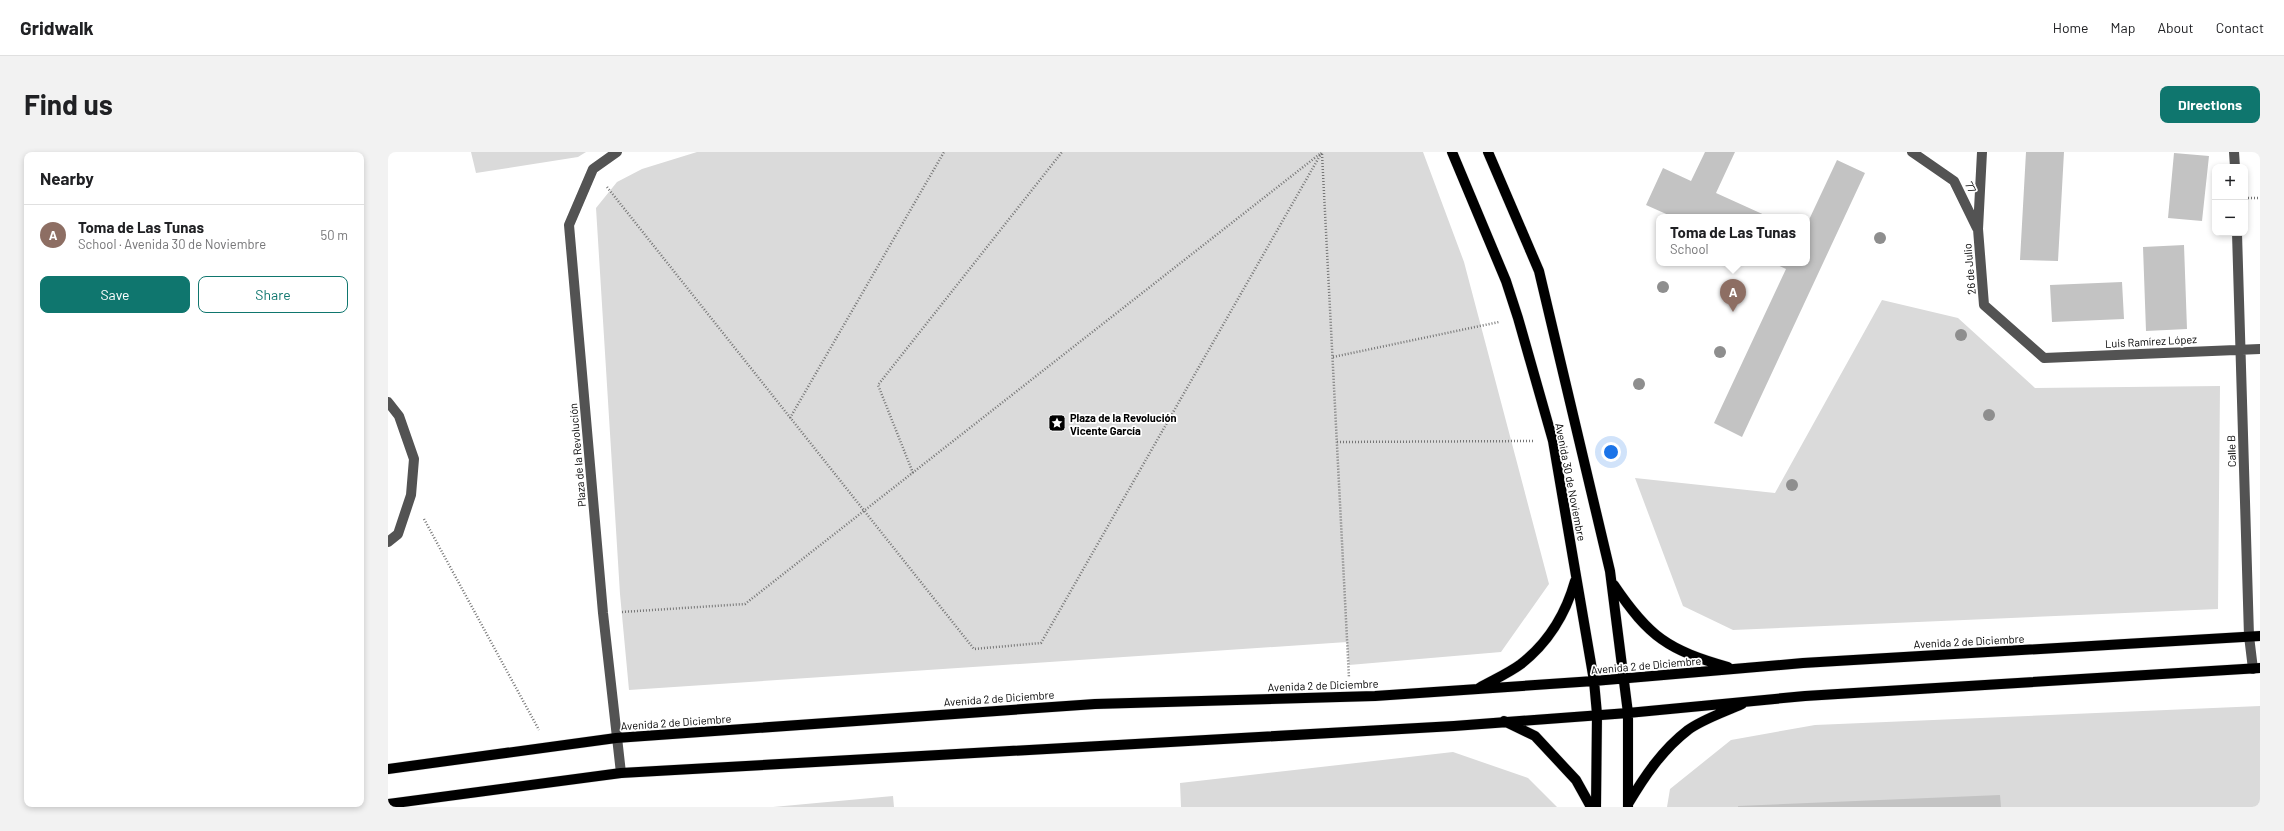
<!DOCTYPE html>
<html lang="en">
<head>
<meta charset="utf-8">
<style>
  body { margin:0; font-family:Barlow,sans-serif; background:#f2f2f2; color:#202124 }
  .controls { position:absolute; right:12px; top:12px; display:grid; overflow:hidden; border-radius:8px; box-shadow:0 2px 6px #0003 }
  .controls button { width:36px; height:36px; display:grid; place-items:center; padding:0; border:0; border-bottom:1px solid #e0e0e0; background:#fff; color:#202124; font:20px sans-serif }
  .you { position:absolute; left:1223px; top:300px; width:14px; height:14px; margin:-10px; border:3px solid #fff; border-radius:50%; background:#1a73e8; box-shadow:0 0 0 6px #1a73e833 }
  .badge { display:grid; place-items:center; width:26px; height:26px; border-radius:50%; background:#0f766e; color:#fff; font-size:13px; font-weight:700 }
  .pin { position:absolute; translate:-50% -33px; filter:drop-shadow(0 1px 2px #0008) }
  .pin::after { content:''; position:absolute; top:21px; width:14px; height:12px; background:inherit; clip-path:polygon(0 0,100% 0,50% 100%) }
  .popup { position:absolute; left:1268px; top:62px; width:154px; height:52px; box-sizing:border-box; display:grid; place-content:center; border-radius:8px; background:#fff; filter:drop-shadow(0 1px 3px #0005); font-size:13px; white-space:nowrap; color:#757577 }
  .popup b { font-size:15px; color:#202124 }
  .popup::after { content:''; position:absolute; left:50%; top:100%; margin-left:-8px; border:8px solid transparent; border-top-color:#fff }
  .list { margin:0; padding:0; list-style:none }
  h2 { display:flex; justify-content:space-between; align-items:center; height:52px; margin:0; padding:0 16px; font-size:17px }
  h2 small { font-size:13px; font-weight:400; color:#757577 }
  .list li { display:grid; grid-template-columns:26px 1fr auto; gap:12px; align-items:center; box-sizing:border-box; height:60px; padding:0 16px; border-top:1px solid #e0e0e0 }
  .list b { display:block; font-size:15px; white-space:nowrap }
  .list p { margin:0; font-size:13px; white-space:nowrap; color:#757577 }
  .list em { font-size:13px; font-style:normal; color:#757577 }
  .actions { display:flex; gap:8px; padding:12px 16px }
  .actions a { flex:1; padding:9px 0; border:1px solid #0f766e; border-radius:8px; text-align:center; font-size:14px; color:#0f766e }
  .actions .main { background:#0f766e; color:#fff }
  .map { position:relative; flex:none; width:1872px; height:655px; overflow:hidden; border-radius:8px }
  header { display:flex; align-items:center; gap:24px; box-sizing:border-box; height:56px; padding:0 20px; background:#fff; border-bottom:1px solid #e0e0e0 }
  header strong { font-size:19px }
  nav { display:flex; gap:22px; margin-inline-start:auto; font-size:14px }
  .intro { display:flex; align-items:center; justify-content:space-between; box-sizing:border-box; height:96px; padding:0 24px }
  h1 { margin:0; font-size:28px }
  .button { padding:10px 18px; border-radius:8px; background:#0f766e; color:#fff; font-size:14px; font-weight:700 }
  main { display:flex; gap:24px; padding:0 24px }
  aside { flex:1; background:#fff; border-radius:8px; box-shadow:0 2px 6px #0003 }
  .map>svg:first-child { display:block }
  .green { fill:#dadada }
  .building { fill:#c3c3c3 }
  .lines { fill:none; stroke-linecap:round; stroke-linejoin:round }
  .major-casing { stroke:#dbdbdb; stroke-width:11 }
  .path { stroke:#757575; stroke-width:2.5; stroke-dasharray:1 2; stroke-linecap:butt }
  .minor { stroke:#535353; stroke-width:10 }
  .major { stroke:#000; stroke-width:10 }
  .tree { fill:#8e8e8e }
  .labels { text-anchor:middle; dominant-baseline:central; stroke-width:3.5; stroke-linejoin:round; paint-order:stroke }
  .street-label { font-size:11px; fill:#000; stroke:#fff }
  .poi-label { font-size:11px; font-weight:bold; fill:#000; stroke:#fff; text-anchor:start }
</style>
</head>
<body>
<header>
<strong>Gridwalk</strong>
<nav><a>Home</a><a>Map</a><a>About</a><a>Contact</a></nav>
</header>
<div class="intro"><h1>Find us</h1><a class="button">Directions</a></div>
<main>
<aside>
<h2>Nearby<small></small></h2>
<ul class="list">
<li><span class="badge" style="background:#8d6e63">A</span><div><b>Toma de Las Tunas</b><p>School · Avenida 30 de Noviembre</p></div><em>50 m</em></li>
</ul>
<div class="actions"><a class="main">Save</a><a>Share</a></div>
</aside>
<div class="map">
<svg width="1872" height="655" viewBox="0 0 1872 655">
  <rect width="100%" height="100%" fill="#fff"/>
  <!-- green -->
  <path class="green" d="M83,0H198L190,5L88,21Z
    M309,0H1035L1076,110L1161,432L1113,500L961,513L959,490L241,538L232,442L208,56L229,30L254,17Z
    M1494,148L1570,166L1647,236L1832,234L1830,457L1345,478L1295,454L1247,326L1387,341Z
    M1872,554V655H1279L1282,637L1343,588L1427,573Z
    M1065,600L1140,626L1169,655H793L792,631Z
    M505,644L506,655H385Z"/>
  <!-- building -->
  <path class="building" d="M1317,0H1347L1328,41L1381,65H1285L1258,53L1275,16L1303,29Z
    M1638,0H1676L1670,109L1632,108Z
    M1786,1L1821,4L1814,69L1780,66Z
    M1449,8L1477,21L1354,285L1326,271L1398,117L1385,111H1419V72Z
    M1796,93L1799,177L1758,179L1755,95Z
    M1734,130L1736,167L1664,170L1662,133Z
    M1612,643L1613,655H1350V654Z"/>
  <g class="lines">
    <!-- major casing -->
    <g class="major-casing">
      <path id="major" d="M1064,0L1118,129L1130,166L1165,289L1206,529L1209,562L1208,655
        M1100,0L1151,119L1222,419L1240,561V655
        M1226,433C1261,485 1280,498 1340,515
        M1091,536C1105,528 1121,521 1133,512C1161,490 1178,461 1187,429
        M1116,569L1147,584L1188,628L1203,655
        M0,617L228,586L707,552L987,544L1206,529L1415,511L1872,484
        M0,652L233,621L1066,574L1240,561L1417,544L1872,516
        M1240,652C1256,625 1274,598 1300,578C1315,567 1337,560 1354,552"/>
    </g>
    <!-- path -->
    <path class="path" d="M934,2L961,526
      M219,35L586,497L653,491L934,0
      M1857,46H1872
      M945,205L1111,170
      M402,266L556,0
      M949,290L1145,289
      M525,321L490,233L674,0
      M36,367L151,578
      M234,460L357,452L933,1"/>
    <!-- minor -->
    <path class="minor" d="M229,0L205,17L181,73L215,461L233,621
      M1524,0L1566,29L1589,76
      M1594,0L1590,77L1596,153L1656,206L1872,197
      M1846,0L1847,15
      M1849,81L1861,484L1865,517
      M0,250L11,264L26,307L23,343L10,382L0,390"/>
    <!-- major -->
    <use href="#major" class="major"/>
  </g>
  <!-- trees -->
  <g class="tree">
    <circle cx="1492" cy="86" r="6"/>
    <circle cx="1275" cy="135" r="6"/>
    <circle cx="1346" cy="141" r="6"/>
    <circle cx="1573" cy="183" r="6"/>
    <circle cx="1332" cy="200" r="6"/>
    <circle cx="1251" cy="232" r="6"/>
    <circle cx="1601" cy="263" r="6"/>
    <circle cx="1404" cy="333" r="6"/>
  </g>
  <!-- icons -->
  <defs>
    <g id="sight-square" transform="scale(0.9)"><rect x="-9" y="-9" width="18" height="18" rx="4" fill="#000" stroke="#fff"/><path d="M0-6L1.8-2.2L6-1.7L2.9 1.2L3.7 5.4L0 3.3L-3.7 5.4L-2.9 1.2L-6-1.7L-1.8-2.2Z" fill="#fff"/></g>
  </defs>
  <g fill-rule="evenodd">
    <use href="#sight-square" x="669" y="271"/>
  </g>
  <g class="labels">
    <!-- street labels -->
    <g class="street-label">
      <text transform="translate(1583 35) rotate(64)">77</text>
      <text transform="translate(1581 117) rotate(-95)">26 de Julio</text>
      <text transform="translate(1763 189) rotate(-3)">Luis Ramírez López</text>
      <text transform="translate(1843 299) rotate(-92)">Calle B</text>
      <text transform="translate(189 303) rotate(-95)">Plaza de la Revolución</text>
      <text transform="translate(1183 330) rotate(79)">Avenida 30 de Noviembre</text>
      <text transform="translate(1581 489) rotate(-3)">Avenida 2 de Diciembre</text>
      <text transform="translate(1258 513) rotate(-5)">Avenida 2 de Diciembre</text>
      <text transform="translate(935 533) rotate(-2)">Avenida 2 de Diciembre</text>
      <text transform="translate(611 546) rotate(-4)">Avenida 2 de Diciembre</text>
      <text transform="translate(288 570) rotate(-4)">Avenida 2 de Diciembre</text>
    </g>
    <!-- poi labels -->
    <g class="poi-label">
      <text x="682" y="265">Plaza de la Revolución<tspan x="682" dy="13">Vicente García</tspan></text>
    </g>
  </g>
</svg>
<div class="controls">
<button>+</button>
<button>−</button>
</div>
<div class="you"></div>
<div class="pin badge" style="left:1345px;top:160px;background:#8d6e63">A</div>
<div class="popup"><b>Toma de Las Tunas</b>School</div>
</div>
</main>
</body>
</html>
